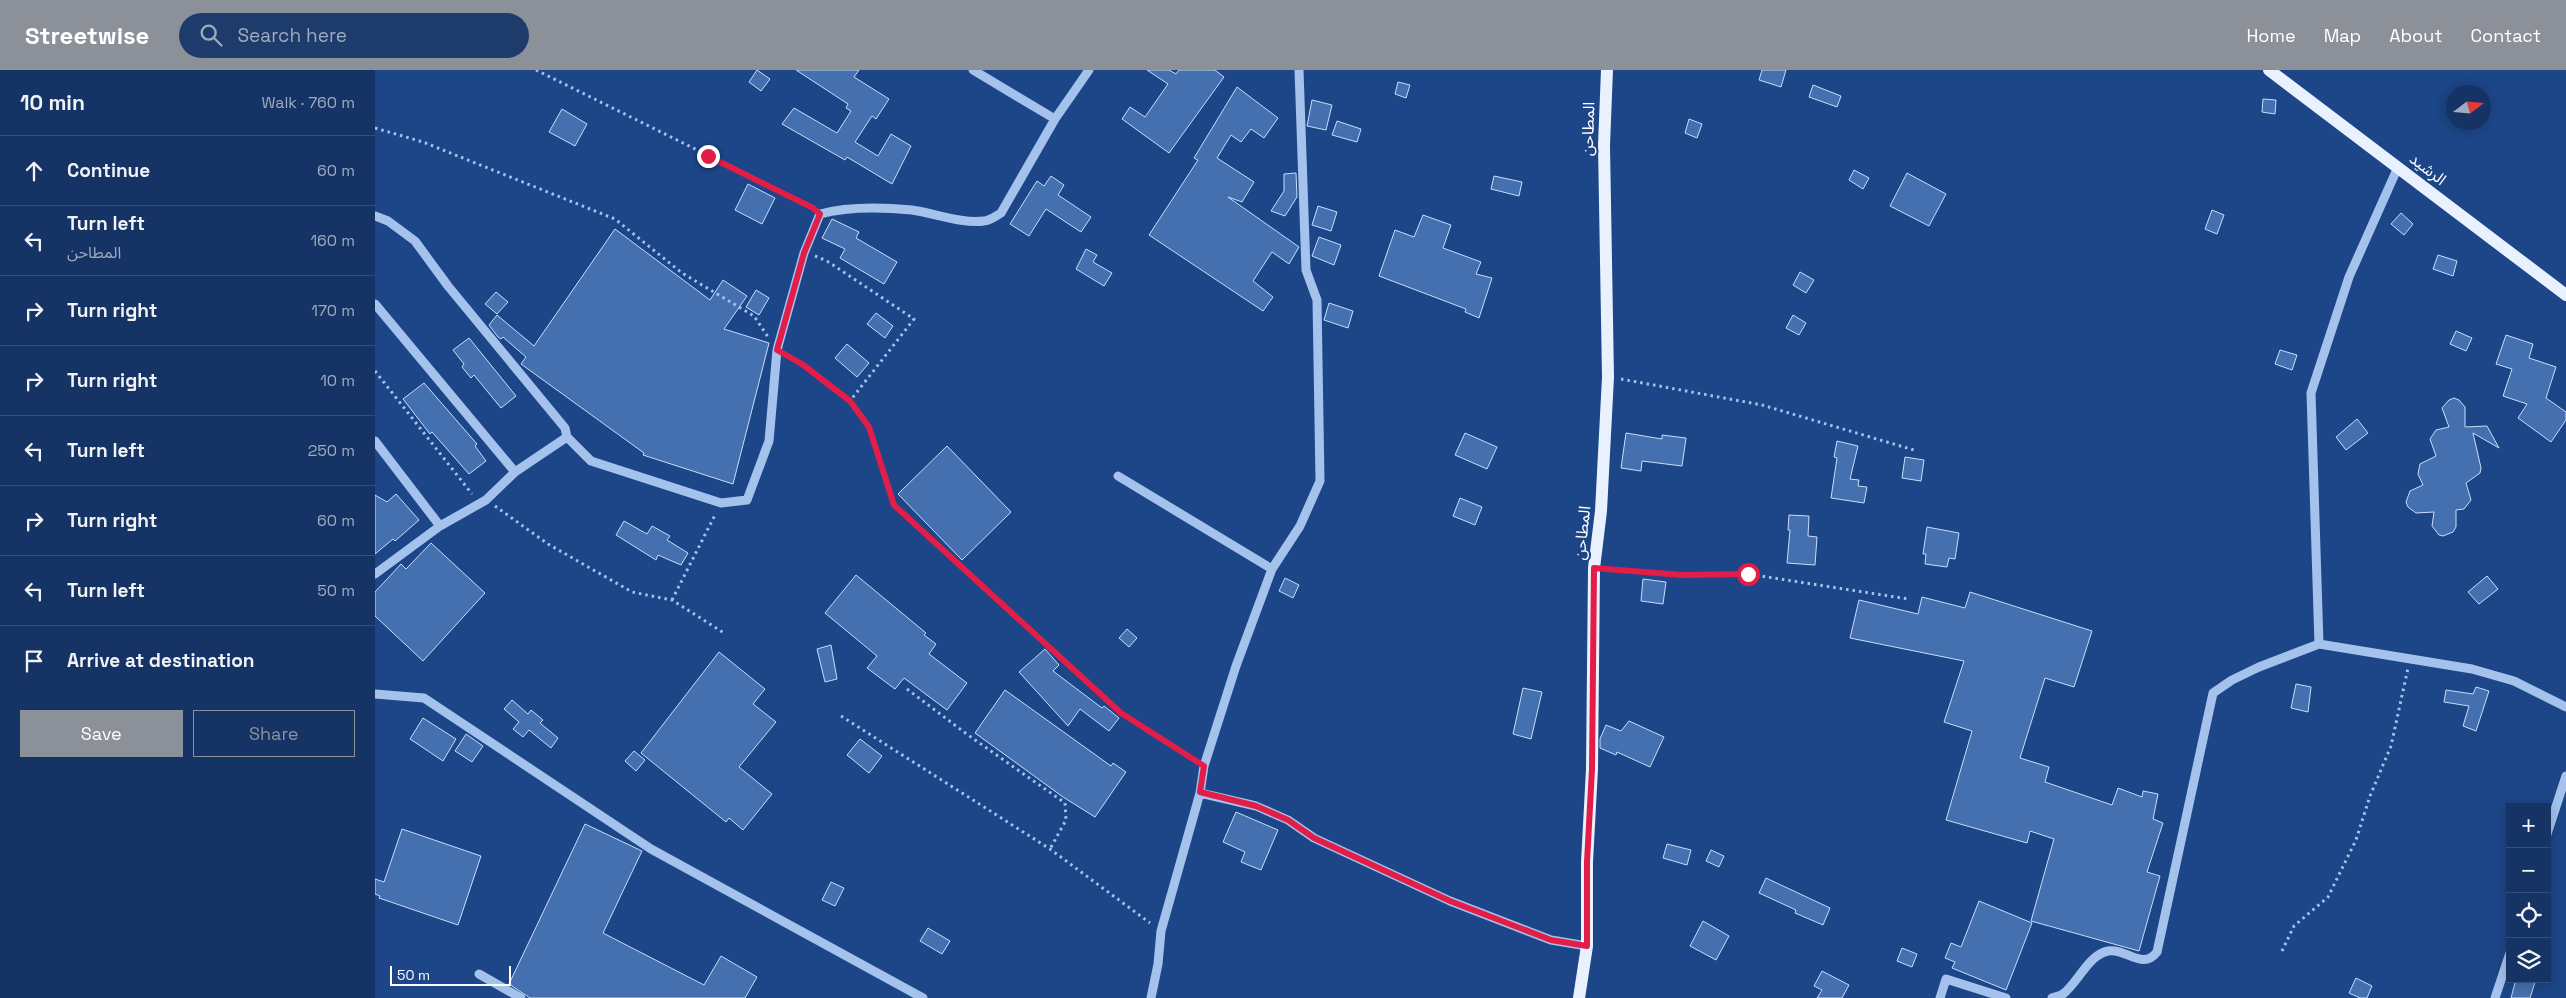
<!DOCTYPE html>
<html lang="en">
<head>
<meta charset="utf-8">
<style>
  body { margin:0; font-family:"Space Grotesk","Noto Sans Arabic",sans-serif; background:#1e3c6b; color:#f1f3f6 }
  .controls { position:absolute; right:15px; bottom:15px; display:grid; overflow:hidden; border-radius:0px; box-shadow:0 2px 12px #0003 }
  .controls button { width:45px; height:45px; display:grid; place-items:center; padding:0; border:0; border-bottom:1px solid #344f79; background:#153465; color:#f1f3f6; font:25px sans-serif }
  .compass { position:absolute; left:2071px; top:15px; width:45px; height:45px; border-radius:50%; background:#153465; box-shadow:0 2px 12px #0003; rotate:74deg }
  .scale { position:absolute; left:15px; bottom:12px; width:121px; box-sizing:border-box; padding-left:5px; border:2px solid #fff; border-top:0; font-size:14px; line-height:18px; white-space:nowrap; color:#fff; -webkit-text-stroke:4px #1c4687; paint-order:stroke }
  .stop { position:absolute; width:15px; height:15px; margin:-11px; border:4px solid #e11d48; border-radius:50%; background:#fff }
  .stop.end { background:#e11d48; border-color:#fff; box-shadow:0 1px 5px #0008 }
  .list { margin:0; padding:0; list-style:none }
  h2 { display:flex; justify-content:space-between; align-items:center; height:65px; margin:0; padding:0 20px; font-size:21px }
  h2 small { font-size:16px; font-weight:400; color:#9daabf }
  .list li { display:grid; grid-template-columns:32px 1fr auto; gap:15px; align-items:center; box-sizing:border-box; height:70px; padding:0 20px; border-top:1px solid #344f79 }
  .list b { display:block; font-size:19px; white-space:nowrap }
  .list p { margin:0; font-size:16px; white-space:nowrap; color:#9daabf }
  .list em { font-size:16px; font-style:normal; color:#9daabf }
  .actions { display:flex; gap:10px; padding:15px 20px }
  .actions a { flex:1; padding:11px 0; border:1px solid #8c9099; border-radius:0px; text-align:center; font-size:18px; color:#8c9099 }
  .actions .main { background:#8c9099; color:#fff }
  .icon { flex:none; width:28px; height:28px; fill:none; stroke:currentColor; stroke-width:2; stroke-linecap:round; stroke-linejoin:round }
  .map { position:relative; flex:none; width:2191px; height:928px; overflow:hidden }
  header { display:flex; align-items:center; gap:30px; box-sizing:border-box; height:70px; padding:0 25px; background:#8c9099; color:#fff }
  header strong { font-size:24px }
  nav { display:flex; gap:28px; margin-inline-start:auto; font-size:18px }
  .search { width:350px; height:45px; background:#1e3c6b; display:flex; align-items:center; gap:12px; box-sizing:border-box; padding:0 18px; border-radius:28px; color:#9daabf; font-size:19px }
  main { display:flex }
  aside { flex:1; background:#153465 }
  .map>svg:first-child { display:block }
  .building { fill:#4470b0; stroke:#c9ddf9 }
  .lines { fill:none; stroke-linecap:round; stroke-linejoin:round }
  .path { stroke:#a4c2ec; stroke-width:3; stroke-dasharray:2.5 4; stroke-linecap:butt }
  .minor { stroke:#a4c2ec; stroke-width:9 }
  .major { stroke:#e9f1ff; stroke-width:12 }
  .route { stroke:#e11d48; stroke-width:6 }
  .labels { text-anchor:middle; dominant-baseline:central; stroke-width:4; stroke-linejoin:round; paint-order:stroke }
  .street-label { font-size:16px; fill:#fff; stroke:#1c4687 }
</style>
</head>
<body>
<header>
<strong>Streetwise</strong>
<div class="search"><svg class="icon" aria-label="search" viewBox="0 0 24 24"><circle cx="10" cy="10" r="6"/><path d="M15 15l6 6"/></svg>Search here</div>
<nav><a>Home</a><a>Map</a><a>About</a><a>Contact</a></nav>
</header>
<main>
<aside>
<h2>10 min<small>Walk · 760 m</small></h2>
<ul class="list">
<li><svg class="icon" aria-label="ahead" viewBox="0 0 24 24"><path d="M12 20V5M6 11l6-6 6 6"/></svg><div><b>Continue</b></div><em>60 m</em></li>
<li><svg class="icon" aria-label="left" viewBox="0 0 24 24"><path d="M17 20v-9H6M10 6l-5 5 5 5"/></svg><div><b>Turn left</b><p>المطاحن</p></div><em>160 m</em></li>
<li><svg class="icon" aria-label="right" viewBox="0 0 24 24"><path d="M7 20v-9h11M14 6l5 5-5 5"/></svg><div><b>Turn right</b></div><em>170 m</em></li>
<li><svg class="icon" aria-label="right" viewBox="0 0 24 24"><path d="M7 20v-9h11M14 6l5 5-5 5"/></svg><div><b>Turn right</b></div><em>10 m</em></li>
<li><svg class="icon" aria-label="left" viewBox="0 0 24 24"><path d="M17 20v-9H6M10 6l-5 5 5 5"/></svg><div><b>Turn left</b></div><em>250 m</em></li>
<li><svg class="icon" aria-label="right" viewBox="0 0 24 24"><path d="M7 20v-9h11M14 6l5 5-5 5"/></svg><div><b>Turn right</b></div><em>60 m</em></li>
<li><svg class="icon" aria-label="left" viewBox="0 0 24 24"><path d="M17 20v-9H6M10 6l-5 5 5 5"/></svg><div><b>Turn left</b></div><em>50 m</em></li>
<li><svg class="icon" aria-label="arrive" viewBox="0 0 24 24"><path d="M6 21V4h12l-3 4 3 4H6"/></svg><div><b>Arrive at destination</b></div></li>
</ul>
<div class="actions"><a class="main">Save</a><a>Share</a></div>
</aside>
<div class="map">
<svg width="2191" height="928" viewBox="0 0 2191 928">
  <rect width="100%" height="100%" fill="#1c4687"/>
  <!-- building -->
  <path class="building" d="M382,0L395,9L386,21L374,12Z
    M421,0H484L479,7L514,29L501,49L497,46L480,72L503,86L516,64L536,76L517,114L472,87L470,90L407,54L419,38L462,63L476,41L471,38L473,34Z
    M772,0H794L801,4L804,0H840L849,7L794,83L747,49L755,37L770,47L793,14Z
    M1387,0H1411L1406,17L1384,10Z
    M1023,12L1035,15L1031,28L1020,24Z
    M1438,15L1466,26L1462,37L1434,27Z
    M862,17L903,48L889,68L876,59L866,72L856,65L842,88L879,112L867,132L853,127L924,177L914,194L897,182L878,211L898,227L888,241L774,165L823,90L819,88Z
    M1888,29L1901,30L1900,44L1887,42Z
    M937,30L957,35L951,60L932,56Z
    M187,39L212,54L200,76L174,62Z
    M1314,49L1327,54L1322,68L1310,63Z
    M962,51L986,59L982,72L957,65Z
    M1479,100L1494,108L1488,119L1474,110Z
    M921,103L922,127L910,146L896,141L909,121V104Z
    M1532,103L1571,124L1554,156L1515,136Z
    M676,106L689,115L683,125L716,147L706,162L671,139L654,166L635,154L662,111L669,116Z
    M1119,106L1147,112L1144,126L1116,119Z
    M373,114L400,128L387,154L360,140Z
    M943,136L962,142L956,161L937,155Z
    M1837,140L1849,145L1842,164L1830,159Z
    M2026,143L2038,154L2029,165L2016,154Z
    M1048,145L1076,155L1068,178L1106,192L1101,204L1117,208L1104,248L1090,242L1091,239L1004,206L1020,160L1039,167Z
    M457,149L484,162L481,168L522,192L509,214L465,188L470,179L447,168Z
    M240,159L335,230L348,210L372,226L349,259L394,273L358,414L268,385L269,383L146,294L151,287L128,267L126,269L123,267L114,255L122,245L159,276Z
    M944,167L966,175L959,195L937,186Z
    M711,179L722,185L718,192L737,203L729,216L701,199Z
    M2063,185L2082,191L2078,206L2058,199Z
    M1425,202L1439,210L1431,223L1418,215Z
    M381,220L394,228L384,245L371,237Z
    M121,222L133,232L122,244L110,234Z
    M954,233L978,241L973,258L949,250Z
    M501,243L518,256L510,268L492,254Z
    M1418,245L1431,253L1424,265L1411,258Z
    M2081,261L2097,268L2091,281L2075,274Z
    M2131,265L2158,274L2154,288L2181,297L2171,328L2191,342V350L2176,372L2143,348L2152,334L2128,326L2137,299L2121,294Z
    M94,268L141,326L126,338L99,305L96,308L87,297L89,294L78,280Z
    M472,274L494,293L482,307L460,288Z
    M1905,280L1922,285L1917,300L1900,294Z
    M49,313L102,374L100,376L111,391L94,404L57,362L55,364L28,329Z
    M2079,328L2084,330L2090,337V357L2112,356L2124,378L2098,363L2106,398L2105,403L2091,413L2096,430L2089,439L2081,440V457L2078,462L2068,466L2064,465L2057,456L2059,442L2041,443L2033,437L2031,432L2035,421L2048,415L2043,404L2045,394L2061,386L2055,369L2061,360L2074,357L2067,338L2074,330Z
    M1982,349L1993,363L1971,380L1961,367Z
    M1090,363L1122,377L1112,399L1080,385Z
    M1251,363L1287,369V365L1311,368L1307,396L1267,391L1266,401L1246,398Z
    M1462,371L1483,376L1475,409L1484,410L1483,416L1492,417L1489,433L1456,428L1462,388L1459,387Z
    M572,376L636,442L587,490L523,424Z
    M1530,387L1549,390L1546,411L1527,408Z
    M21,424L44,450L20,471L18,469L0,484V425L12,432Z
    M1085,428L1107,437L1100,455L1078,446Z
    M1414,445L1434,446L1433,466L1442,467L1440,495L1412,493L1415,460H1413Z
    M249,451L272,464L277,456L295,466L292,470L313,483L306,495L283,485L281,490L241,465Z
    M1552,457L1584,463L1580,489L1574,488L1572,497L1550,494L1551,484H1548Z
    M56,473L110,523L48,591L0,546V522L26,494L31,499Z
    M481,505L551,563L549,565L561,574L554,584L592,613L572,640L529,608L520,619L492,598L502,586L450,543Z
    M2112,506L2123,519L2104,534L2093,522Z
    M910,508L924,515L918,528L904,521Z
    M1268,509L1291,512L1288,534L1266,531Z
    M1595,522L1717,561L1699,617L1670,608L1645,688L1674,697L1670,712L1737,735L1743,718L1767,727L1768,721L1783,724L1778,749L1788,753L1772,802L1785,806L1764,881L1656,851L1679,769L1655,761L1652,773L1571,750L1597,661L1569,652L1589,591L1475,568L1484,530L1543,544L1547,527L1590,538Z
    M752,559L762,568L754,577L744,568Z
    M456,575L462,609L450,612L442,579Z
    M670,579L684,595L678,601L727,638L729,636L744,648L734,661L705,639L693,656L644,602Z
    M344,582L390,619L378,634L401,652L364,697L397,724L368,760L354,748L351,752L266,683Z
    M1921,614L1936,617L1933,642L1916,638Z
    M2101,617L2114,621L2101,661L2088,656L2094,636L2069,632L2071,620L2098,624Z
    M1148,618L1167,622L1156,669L1138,664Z
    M630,620L736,696L738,693L751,702L720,747L688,727L600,663Z
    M137,630L153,644L156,640L168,650L165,653L183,668L176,678L154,660L148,667L138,659L144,652L129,639Z
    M48,648L81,669L68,691L35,669Z
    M1254,651L1289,667L1275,697L1242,682L1241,685L1225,678V669L1231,655L1246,661Z
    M91,664L108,676L97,692L80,681Z
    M485,669L507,686L494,703L472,685Z
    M259,681L270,690L261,701L250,691Z
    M861,742L903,760L886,800L866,792L870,782L848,772Z
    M210,754L267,781L228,863L329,915L346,886L382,907L370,928H155L134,914Z
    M27,759L106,786L83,855L4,828L5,826L0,824V809L9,812Z
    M1292,774L1316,780L1312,795L1288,788Z
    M1336,780L1349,786L1344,797L1331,791Z
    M1391,808L1455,838L1448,855L1420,843L1421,840L1384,823Z
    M456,812L469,818L460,836L447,830Z
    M1604,831L1657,853L1631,920L1577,898L1580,892L1570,888L1576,873L1586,877Z
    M1328,851L1354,866L1341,890L1315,876Z
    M553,858L575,871L567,884L545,871Z
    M1527,878L1542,884L1537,897L1522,891Z
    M1447,901L1474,915L1467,928H1442L1447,920L1439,916Z
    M1981,908L1997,916L1992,928H1985L1974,923Z
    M2141,909H2161L2155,928H2136Z"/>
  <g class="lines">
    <!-- path -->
    <path class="path" d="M161,0L437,137
      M0,58L48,72L240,149L307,203L379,246L393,267
      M440,186L452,191L539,249L475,331
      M413,286L427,294L475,331L494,357L519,435L745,643L820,691
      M0,301L97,424
      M1246,309L1387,335L1539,380
      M120,436L173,474L257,522L297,530L349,563
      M1232,499L1307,505L1373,504L1533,529
      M297,530L341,443
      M532,619L593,665L690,733L691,750L675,779
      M466,646L675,779L775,853
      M1907,881L1919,856L1953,827L1981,770L1995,726L2016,676L2033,598"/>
    <!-- minor -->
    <path class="minor" d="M598,0L680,49
      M0,146L13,151L40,171L73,216L190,358L192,367L216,391L346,433L372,430L394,371L402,280L429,183L445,144C474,136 507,137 537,140C559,143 587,154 609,151C615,151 621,146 626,143L680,49L714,0
      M0,234L140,402
      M0,371L65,456
      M743,406L897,499
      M0,504L65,456L111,430L140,402L192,367
      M1944,574L1936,323L1974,207L2023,97
      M0,624L49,628L276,779L548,928
      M825,723L881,736L913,750L939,768L1075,831L1176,870L1212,876
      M2172,764L2191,706
      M104,904L146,928
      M776,928L783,894L786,861L825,723L829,696L861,596L897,499L925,456L945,411L942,230L931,200L924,0
      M1565,928L1571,909L1631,928
      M1677,928C1680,927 1685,926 1688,924C1703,913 1713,885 1733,881C1752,878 1767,901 1782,882L1838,623L1857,610L1884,597L1944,574L2097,599L2139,611L2191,637
      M2120,928L2135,883"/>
    <!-- major -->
    <path class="major" d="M1894,0L2191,225
      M1204,928L1212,876V792L1217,699L1219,498L1226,441L1233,307L1229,75L1232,0"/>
  </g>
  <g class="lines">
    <!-- route -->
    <path class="route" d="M333,86L438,138L445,144L429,183L402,280L427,294L475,331L494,357L519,435L746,643L829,696L825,722L881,736L913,750L939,768L1075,831L1176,870L1212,876V792L1217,699L1219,498L1307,505L1373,504"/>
  </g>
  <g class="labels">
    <!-- street labels -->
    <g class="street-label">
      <text transform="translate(1213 59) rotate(-88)">المطاحن</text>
      <text transform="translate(2053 99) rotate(38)">الرشيد</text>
      <text transform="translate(1207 463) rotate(-84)">المطاحن</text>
    </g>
  </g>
</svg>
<div class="controls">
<button>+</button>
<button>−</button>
<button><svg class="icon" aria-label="locate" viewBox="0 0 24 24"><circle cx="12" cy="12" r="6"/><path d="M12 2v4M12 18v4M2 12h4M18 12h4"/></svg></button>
<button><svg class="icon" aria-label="layers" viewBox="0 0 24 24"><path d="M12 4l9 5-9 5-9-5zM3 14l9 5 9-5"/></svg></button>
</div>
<svg class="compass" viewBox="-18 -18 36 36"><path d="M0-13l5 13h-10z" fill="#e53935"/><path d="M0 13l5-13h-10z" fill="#9daabf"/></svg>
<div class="scale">50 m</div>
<div class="stop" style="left:1373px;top:504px"></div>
<div class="stop end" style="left:333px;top:86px"></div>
</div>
</main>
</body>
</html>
